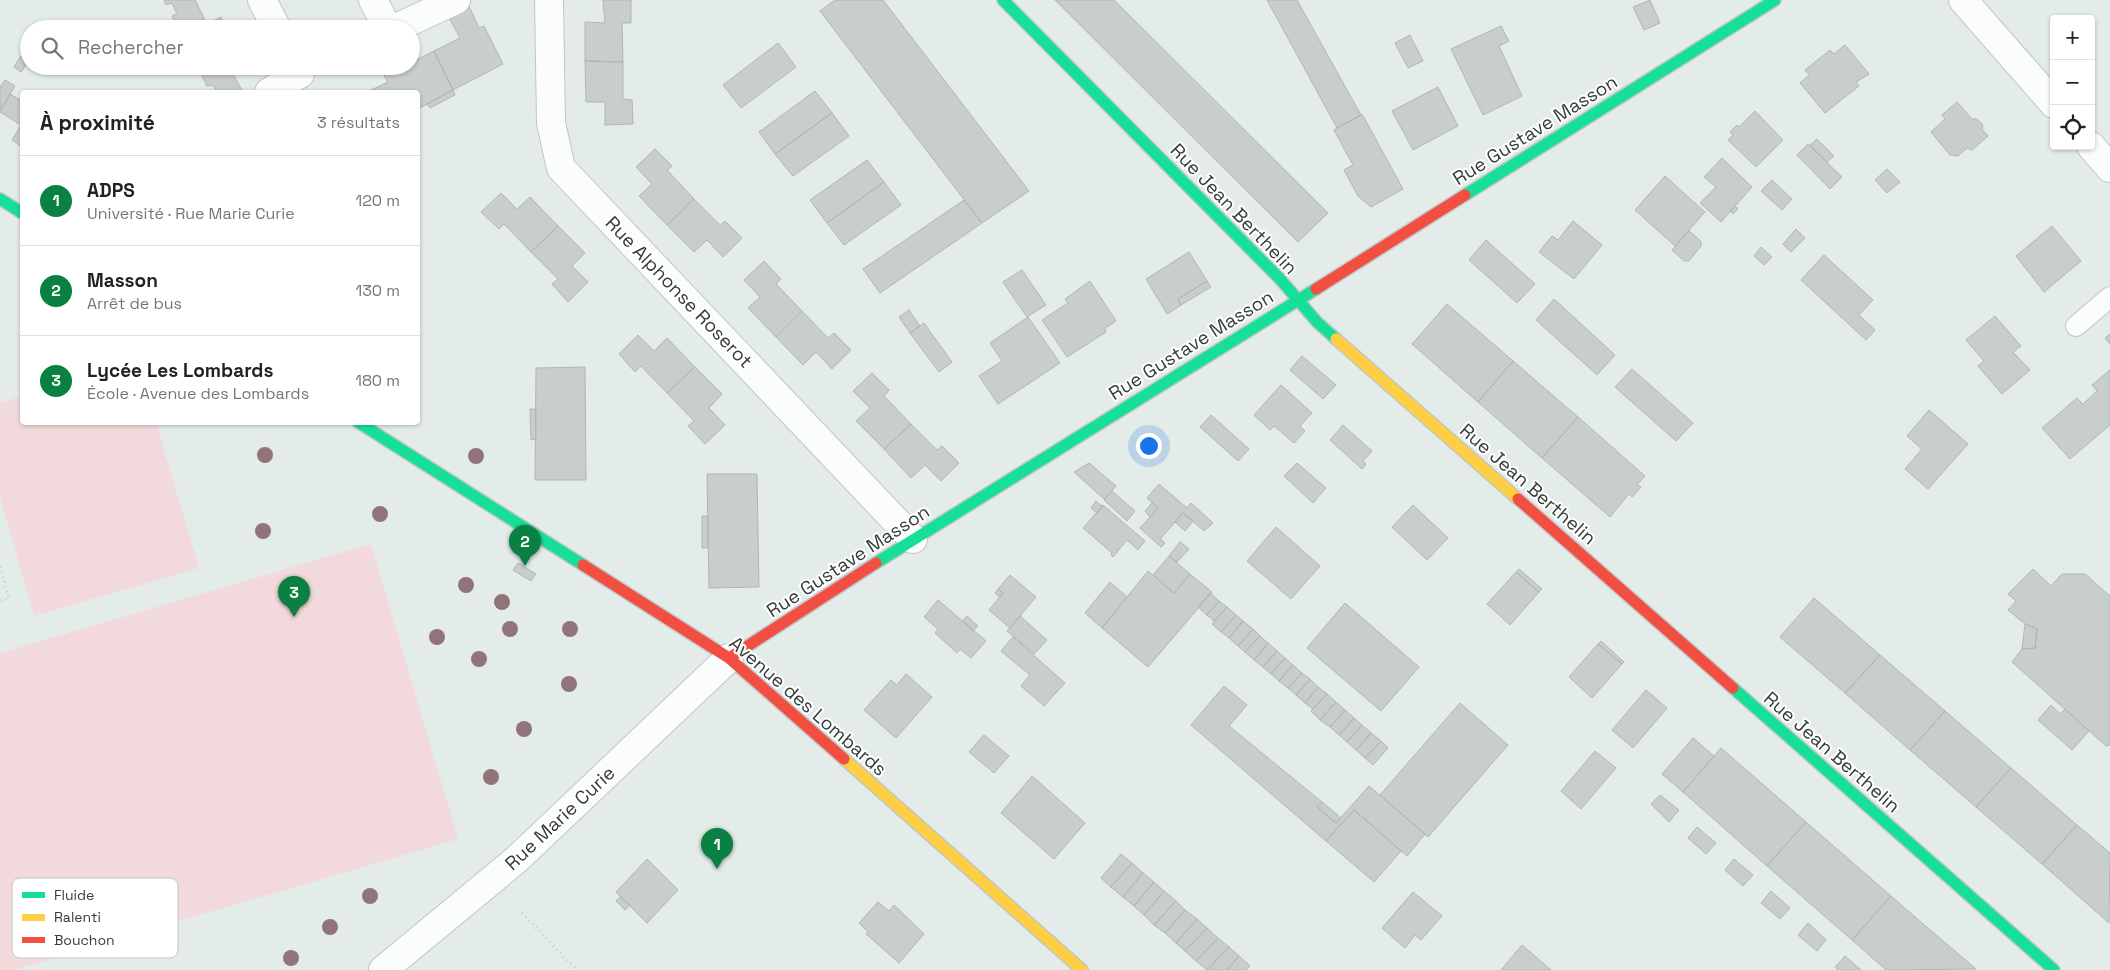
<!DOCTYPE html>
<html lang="fr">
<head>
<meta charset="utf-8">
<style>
  body { margin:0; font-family:"Space Grotesk",sans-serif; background:#f2f2f2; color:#222 }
  .controls { position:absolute; right:15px; top:15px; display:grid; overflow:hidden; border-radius:5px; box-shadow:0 1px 4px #0004 }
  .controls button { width:45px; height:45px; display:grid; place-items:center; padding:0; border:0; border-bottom:1px solid #e0e0e0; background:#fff; color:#222; font:25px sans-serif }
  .you { position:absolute; left:1148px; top:445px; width:18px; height:18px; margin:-12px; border:4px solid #fff; border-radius:50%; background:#1a73e8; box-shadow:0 0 0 8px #1a73e833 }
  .badge { display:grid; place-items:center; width:32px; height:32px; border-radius:50%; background:#0b8043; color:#fff; font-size:16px; font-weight:700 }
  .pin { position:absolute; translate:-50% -41px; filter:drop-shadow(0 1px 2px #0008) }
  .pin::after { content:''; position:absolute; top:26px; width:18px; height:15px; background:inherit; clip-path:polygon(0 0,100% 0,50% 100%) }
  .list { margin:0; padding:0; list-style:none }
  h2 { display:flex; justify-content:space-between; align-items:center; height:65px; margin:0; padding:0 20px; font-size:21px }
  h2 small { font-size:16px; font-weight:400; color:#767676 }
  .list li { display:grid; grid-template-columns:32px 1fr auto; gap:15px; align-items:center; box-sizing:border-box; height:90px; padding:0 20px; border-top:1px solid #e0e0e0 }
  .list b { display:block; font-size:19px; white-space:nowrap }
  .list p { margin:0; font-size:16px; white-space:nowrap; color:#767676 }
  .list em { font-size:16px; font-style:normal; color:#767676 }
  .icon { flex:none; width:28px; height:28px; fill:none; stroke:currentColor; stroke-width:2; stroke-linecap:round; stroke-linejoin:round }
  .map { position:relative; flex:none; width:2110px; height:970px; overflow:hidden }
  .search { position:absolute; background:#fff; box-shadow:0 1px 4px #0004; left:20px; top:20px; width:400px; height:55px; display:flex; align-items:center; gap:12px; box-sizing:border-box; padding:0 18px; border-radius:28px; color:#767676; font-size:19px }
  .panel { position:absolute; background:#fff; box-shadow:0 1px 4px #0004; left:20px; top:90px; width:400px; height:335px; border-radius:5px }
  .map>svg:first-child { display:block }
  .green { fill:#f2dadc }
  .building { fill:#c7cecc; stroke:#b0b6b4 }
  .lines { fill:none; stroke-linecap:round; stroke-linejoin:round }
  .lane-casing { stroke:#c0c6c5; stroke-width:22 }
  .street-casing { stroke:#c0c6c5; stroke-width:30 }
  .fast-casing { stroke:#c0c6c5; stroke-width:14 }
  .slow-casing { stroke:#c0c6c5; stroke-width:14 }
  .jam-casing { stroke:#c0c6c5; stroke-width:14 }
  .path { stroke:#c9cccb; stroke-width:3; stroke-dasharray:1 4; stroke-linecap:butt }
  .lane { stroke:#fbfcfc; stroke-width:20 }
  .street { stroke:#fbfcfc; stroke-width:28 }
  .fast { stroke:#16e098; stroke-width:11 }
  .slow { stroke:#ffcf43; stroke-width:11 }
  .jam { stroke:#f24e42; stroke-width:11 }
  .tree { fill:#91747a }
  .labels { text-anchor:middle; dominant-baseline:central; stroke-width:4; stroke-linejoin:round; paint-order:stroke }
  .street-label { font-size:19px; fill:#363c3b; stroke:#fff }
  .key { fill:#fff; stroke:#c3c4c4; stroke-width:1 }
  .key-label { font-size:14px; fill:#363c3b }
</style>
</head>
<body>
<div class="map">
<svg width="2110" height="970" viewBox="0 0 2110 970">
  <rect width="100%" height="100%" fill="#e4ecea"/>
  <!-- green -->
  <path class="green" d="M22,396V422L156,423L199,568L34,616L0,498V403Z
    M371,544L458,839L14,970H0V653Z"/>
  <!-- building -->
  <path class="building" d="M164,0H195L207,24L197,29H178L172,16L177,14L172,3L166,5Z
    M603,0H631V23H622L623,62L585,61V22L605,23Z
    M835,0H883L1029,191L982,223L820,11Z
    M1055,0H1114L1328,213L1298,242Z
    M1267,0H1297L1361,115L1337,128Z
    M1650,0L1660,23L1644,30L1633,7Z
    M468,4L479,28L484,26L503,64L453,90L434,51L460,38L447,14Z
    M221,17L227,29H197Z
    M1501,26L1509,41L1499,46L1522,96L1483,115L1451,49Z
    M1410,35L1423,61L1408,68L1395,43Z
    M29,43V61L21,72L14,67Z
    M778,43L796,67L741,108L723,85Z
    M1845,45L1869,74L1856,82L1859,86L1825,113L1800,83L1809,75L1805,70L1830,50L1834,54Z
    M434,51L453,90L418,109V92H367L388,82L384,76L404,66H411V63Z
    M585,61L623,62V99L632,100L633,124L605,125V102H586Z
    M197,66H246V68L233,74L243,92H217L213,85L207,86Z
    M5,80L15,86L0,111V87Z
    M1438,87L1458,126L1413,150L1392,111Z
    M453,90L455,95L430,108L427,104Z
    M815,91L832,113L775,154L759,132Z
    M10,94L22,101V147L12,140L21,125L0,112Z
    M1957,102L1972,119H1977L1983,125L1982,129L1988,136L1972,150L1967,148L1958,156L1950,155L1931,132L1945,119L1942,115Z
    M1755,111L1783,140L1756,167L1728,140L1733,135L1730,132L1737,125L1739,127Z
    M832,113L849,136L793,176L775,154Z
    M1362,114L1403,189L1371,207L1358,196L1344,170L1353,165L1334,130Z
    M1817,139L1834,156L1827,162L1810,145Z
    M1808,144L1842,177L1830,189L1797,155Z
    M655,149L672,166L667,170L694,199L667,225L639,196L652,184L636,167Z
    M1722,158L1752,187L1721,222L1700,203L1716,187L1704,177Z
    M867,160L884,182L827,223L810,200Z
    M1887,169L1900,182L1887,193L1875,180Z
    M1665,176L1705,212L1675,246L1635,210Z
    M1772,180L1792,199L1782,210L1761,191Z
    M884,182L901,205L844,245L827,223Z
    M501,193L517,209L530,197L558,226L531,252L504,224L499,229L481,212Z
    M694,199L720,225L725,221L742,238L723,257L707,240L694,252L667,225Z
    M964,200L982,223L880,293L863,269Z
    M1735,206L1738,209L1733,214L1730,211Z
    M1573,221L1602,245L1574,279L1539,252L1552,236L1558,240Z
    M558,226L585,253L572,266L588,282L568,302L552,284L558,279L531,252Z
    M2052,226L2081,261L2044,292L2016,256Z
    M1796,229L1805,238L1791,252L1783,244Z
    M1689,231L1701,241V246L1689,261H1684L1672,250Z
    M1486,240L1535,284L1517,303L1469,260Z
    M1761,247L1772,257L1764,265L1754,256Z
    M1189,252L1207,281L1178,299L1181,305L1167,314L1146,279Z
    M1824,255L1873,300L1859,315L1875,330L1866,340L1801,280Z
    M764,261L781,279L776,284L802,311L776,337L748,308L760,297L744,280Z
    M1022,270L1046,305L1027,317L1003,282Z
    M1090,281L1116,321L1105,328L1106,332L1067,357L1042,320L1068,303L1065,299Z
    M1207,281L1211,287L1181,305L1178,299Z
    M1554,299L1615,355L1597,375L1536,320Z
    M1447,304L1513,361L1478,402L1412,344Z
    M909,310L920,326L910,333L899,317Z
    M802,311L828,338L834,333L851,350L832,369L816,352L803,365L776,337Z
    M1995,316L2021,346L2013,352L2030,370L2002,394L1978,366L1984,361L1966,340Z
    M1028,317L1060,363L998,404L979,376L1002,361L990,343Z
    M924,323L952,362L939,372L910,333Z
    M2110,334V344L2105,338Z
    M638,335L654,351L667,338L695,367L667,393L641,366L635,372L619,354Z
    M1302,356L1336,385L1323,399L1290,370Z
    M1513,361L1578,417L1542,458L1478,402Z
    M585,367L586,480H535L536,368Z
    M695,367L722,394L709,408L725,425L705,444L688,426L694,421L667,393Z
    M1632,369L1693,423L1676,441L1615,387Z
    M2110,370V425L2070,459L2042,428L2077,398L2083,404L2097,391L2092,385Z
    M872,373L889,390L884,396L911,424L884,449L856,421L870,408L853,391Z
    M1281,385L1312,413L1300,426L1305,431L1294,443L1274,426L1270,430L1254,415Z
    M530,409H536V439L531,440Z
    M1929,410L1968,444L1928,489L1905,469L1922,449L1907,436Z
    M1211,415L1249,449L1238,461L1200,427Z
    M1578,417L1645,476L1637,485L1641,487L1632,497L1629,494L1610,517L1542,458Z
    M911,424L937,450L942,446L959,463L941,481L925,465L911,478L884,449Z
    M1343,425L1372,451L1363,461L1366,464L1362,469L1330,440Z
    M1089,463L1116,486L1104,499L1074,472Z
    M1297,463L1326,488L1313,503L1284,476Z
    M707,474H757L759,587L709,588Z
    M1159,484L1187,508L1191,503L1213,523L1204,531L1183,513L1160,539L1165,543L1161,547L1140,528L1158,508L1147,498Z
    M1112,491L1135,511L1127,521L1104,500Z
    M1096,501L1103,507L1097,513L1091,508Z
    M1152,503L1158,508L1150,517L1145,511Z
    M1103,505L1145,541L1138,550L1127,540L1113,557L1111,555L1112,553L1083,528Z
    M1413,505L1448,538L1427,560L1392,527Z
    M1183,513L1193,521L1185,531L1175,522Z
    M702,516H708V548H702Z
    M1276,527L1320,566L1291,599L1247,561Z
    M1180,542L1189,549L1177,562L1169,556Z
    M1169,556L1190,574L1174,593L1153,575Z
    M518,563L536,574L531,581L513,570Z
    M1519,569L1542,589L1539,592L1516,572Z
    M2033,569L2051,586L2062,574H2085L2110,596V745L2106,746L2012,662L2022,649L2035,648L2037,629L2025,624L2008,610L2016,601L2008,594Z
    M1148,571L1174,593L1190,574L1212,592L1148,667L1102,628Z
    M1516,572L1539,592L1510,625L1487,604Z
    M1010,575L1036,597L1010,628L989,610L1003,593L998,589Z
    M1110,582L1127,597L1102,628L1085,613Z
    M998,589L1003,593L1000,597L995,593Z
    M1210,593L1219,601L1207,615L1198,607Z
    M1814,598L1880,655L1845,693L1780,637Z
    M938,600L986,641L971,658L960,649L957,653L935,633L938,629L924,617Z
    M1219,601L1227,607L1214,621L1207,615Z
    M1345,603L1419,667L1381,711L1307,648Z
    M1227,607L1236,615L1221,632L1212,624Z
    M1236,615L1243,621L1229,638L1221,632Z
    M967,616L978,626L973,631L962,621Z
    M1020,616L1047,640L1034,654L1007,631Z
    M1243,621L1253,629L1238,646L1229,638Z
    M2025,624L2037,629L2035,648L2022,649Z
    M1253,629L1260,636L1245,652L1238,646Z
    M1260,636L1268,643L1254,660L1245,652Z
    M1013,637L1065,683L1044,706L1021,686L1030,675L1001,651Z
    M1601,641L1624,662L1622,664L1598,644Z
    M1268,643L1277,651L1263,667L1254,660Z
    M1598,644L1622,664L1592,698L1569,677Z
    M1277,651L1285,658L1271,674L1263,667Z
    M1880,655L1945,711L1910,750L1845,693Z
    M1285,658L1293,665L1279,681L1271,674Z
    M1293,665L1302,673L1288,688L1279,681Z
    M1302,673L1310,679L1296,695L1288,688Z
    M906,674L932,697L896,738L864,710L891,680L897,685Z
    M1310,679L1318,687L1305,703L1296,695Z
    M1224,686L1247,705L1229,726L1322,802L1317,807L1336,823L1369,786L1425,834L1407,856L1354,810L1326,841L1191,725Z
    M1318,687L1327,694L1313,709L1305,703Z
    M1646,690L1667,708L1633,748L1612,730Z
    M1327,694L1336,702L1320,720L1311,711Z
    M1336,702L1345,710L1330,727L1320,720Z
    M1460,703L1508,745L1428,837L1380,795Z
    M2051,705L2060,714L2065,709L2089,731L2072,750L2038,720Z
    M1345,710L1354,718L1339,735L1330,727Z
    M1945,711L2011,768L1976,807L1910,750Z
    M1354,718L1362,725L1347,742L1339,735Z
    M1362,725L1371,733L1356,750L1347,742Z
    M1371,733L1381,741L1365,758L1356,750Z
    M984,735L1009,756L994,773L969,752Z
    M1693,738L1714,756L1683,792L1662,774Z
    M1381,741L1388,748L1373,765L1365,758Z
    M1721,748L1806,822L1767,866L1683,792Z
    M1595,751L1616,768L1581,809L1561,791Z
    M2011,768L2077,825L2042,864L1976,807Z
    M1032,776L1085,823L1054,859L1001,813Z
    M1660,795L1679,810L1669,822L1651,804Z
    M1322,802L1341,818L1336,823L1317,807Z
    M1354,810L1401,851L1374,882L1326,841Z
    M1806,822L1891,896L1852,940L1767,866Z
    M2077,825L2110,853L2109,923L2042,864Z
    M1697,827L1716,843L1706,854L1688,838Z
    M1121,854L1132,863L1111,887L1101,878Z
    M647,859L678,890L647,923L616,892Z
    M1734,859L1753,875L1743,886L1725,870Z
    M1132,863L1143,873L1123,897L1111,887Z
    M1143,873L1154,882L1134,906L1123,897Z
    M1154,882L1164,891L1144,915L1134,906Z
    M1164,891L1176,901L1154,925L1144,915Z
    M1771,891L1790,908L1780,919L1761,903Z
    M1413,892L1442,916L1421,940L1415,935L1405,948L1382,928Z
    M1891,896L1915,917L1976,969L1886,970L1852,940Z
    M620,897L630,905L625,910L616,901Z
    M1176,901L1185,910L1165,933L1154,925Z
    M878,902L889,911L894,905L924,934L899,963L866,934L868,932L859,923Z
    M1185,910L1197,919L1176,943L1165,933Z
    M1197,919L1207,928L1185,951L1176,943Z
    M1808,923L1826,940L1817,951L1798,935Z
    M1207,928L1218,938L1196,961L1185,951Z
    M1218,938L1229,947L1207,970L1196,961Z
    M1522,945L1551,970H1501Z
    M1229,947L1239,956L1227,970H1207Z
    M1239,956L1250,966L1246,970H1227Z
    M1845,956L1861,970H1838L1835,967Z"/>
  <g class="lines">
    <!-- lane casing -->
    <g class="lane-casing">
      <path id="lane" d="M2076,326L2110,297"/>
    </g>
    <!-- street casing -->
    <g class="street-casing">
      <path id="street" d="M262,0L277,29
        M373,0L388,29
        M549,0L551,123L561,168L913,539
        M1963,0L2054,104
        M394,29L456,0
        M269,92L300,74
        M2091,146L2110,168
        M383,970L516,860L729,658"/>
    </g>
    <!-- fast casing -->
    <g class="fast-casing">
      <path id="fast" d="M1003,0L1280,279L1317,322L1336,339
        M1465,195L1775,0
        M0,199L22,213
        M358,422L583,565
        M876,563L1316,289
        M1733,688L2054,970"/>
    </g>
    <!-- slow casing -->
    <g class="slow-casing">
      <path id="slow" d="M1336,339L1518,499
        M844,759L1082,970"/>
    </g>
    <!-- jam casing -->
    <g class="jam-casing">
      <path id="jam" d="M1316,289L1465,195
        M1518,499L1733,688
        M583,565L729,658L844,759
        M729,658L876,563"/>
    </g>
    <!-- path -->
    <path class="path" d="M0,567L9,598L0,601
      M522,913L577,970"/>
    <!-- lane -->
    <use href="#lane" class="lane"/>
    <!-- street -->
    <use href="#street" class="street"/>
    <!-- fast -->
    <use href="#fast" class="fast"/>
    <!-- slow -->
    <use href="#slow" class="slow"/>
    <!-- jam -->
    <use href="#jam" class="jam"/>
  </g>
  <!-- trees -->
  <g class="tree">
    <circle cx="265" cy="455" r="8"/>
    <circle cx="476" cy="456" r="8"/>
    <circle cx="380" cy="514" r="8"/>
    <circle cx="263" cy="531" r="8"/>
    <circle cx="466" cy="585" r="8"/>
    <circle cx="502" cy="602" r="8"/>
    <circle cx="510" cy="629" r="8"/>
    <circle cx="570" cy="629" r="8"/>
    <circle cx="437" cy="637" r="8"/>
    <circle cx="479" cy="659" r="8"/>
    <circle cx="569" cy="684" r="8"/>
    <circle cx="524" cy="729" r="8"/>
    <circle cx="491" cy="777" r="8"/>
    <circle cx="370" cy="896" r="8"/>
    <circle cx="330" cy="927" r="8"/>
    <circle cx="291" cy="958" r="8"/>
  </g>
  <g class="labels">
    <!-- street labels -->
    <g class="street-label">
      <text transform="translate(1535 130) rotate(-32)">Rue Gustave Masson</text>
      <text transform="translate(1234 209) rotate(46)">Rue Jean Berthelin</text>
      <text transform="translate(679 292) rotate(46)">Rue Alphonse Roserot</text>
      <text transform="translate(1191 345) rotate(-32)">Rue Gustave Masson</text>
      <text transform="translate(1528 484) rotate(41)">Rue Jean Berthelin</text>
      <text transform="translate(848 561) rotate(-33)">Rue Gustave Masson</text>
      <text transform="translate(808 706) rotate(41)">Avenue des Lombards</text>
      <text transform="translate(1832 752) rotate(41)">Rue Jean Berthelin</text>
      <text transform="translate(560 818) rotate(-43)">Rue Marie Curie</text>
    </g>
  </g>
  <!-- legend -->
  <rect x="12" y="878" width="166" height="80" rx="8" class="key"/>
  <rect x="22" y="892" width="23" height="6" fill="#16e098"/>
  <rect x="22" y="914" width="23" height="7" fill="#ffcf43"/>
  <rect x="22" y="937" width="23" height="6" fill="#f24e42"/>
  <g class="key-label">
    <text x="54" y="900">Fluide</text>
    <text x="54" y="922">Ralenti</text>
    <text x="54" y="945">Bouchon</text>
  </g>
</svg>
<div class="controls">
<button>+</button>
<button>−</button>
<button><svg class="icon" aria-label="locate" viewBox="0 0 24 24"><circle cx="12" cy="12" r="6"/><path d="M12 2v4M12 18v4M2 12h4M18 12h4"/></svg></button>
</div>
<div class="you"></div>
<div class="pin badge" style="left:717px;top:869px">1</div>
<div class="pin badge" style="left:525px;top:566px">2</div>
<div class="pin badge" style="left:294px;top:617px">3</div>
<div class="search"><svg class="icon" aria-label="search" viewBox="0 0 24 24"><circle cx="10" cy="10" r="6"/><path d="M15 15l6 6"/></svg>Rechercher</div>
<section class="panel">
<h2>À proximité<small>3 résultats</small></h2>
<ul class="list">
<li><span class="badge">1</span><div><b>ADPS</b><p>Université · Rue Marie Curie</p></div><em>120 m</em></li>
<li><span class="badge">2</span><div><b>Masson</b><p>Arrêt de bus</p></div><em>130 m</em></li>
<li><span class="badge">3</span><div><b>Lycée Les Lombards</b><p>École · Avenue des Lombards</p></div><em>180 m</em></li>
</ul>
</section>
</div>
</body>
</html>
